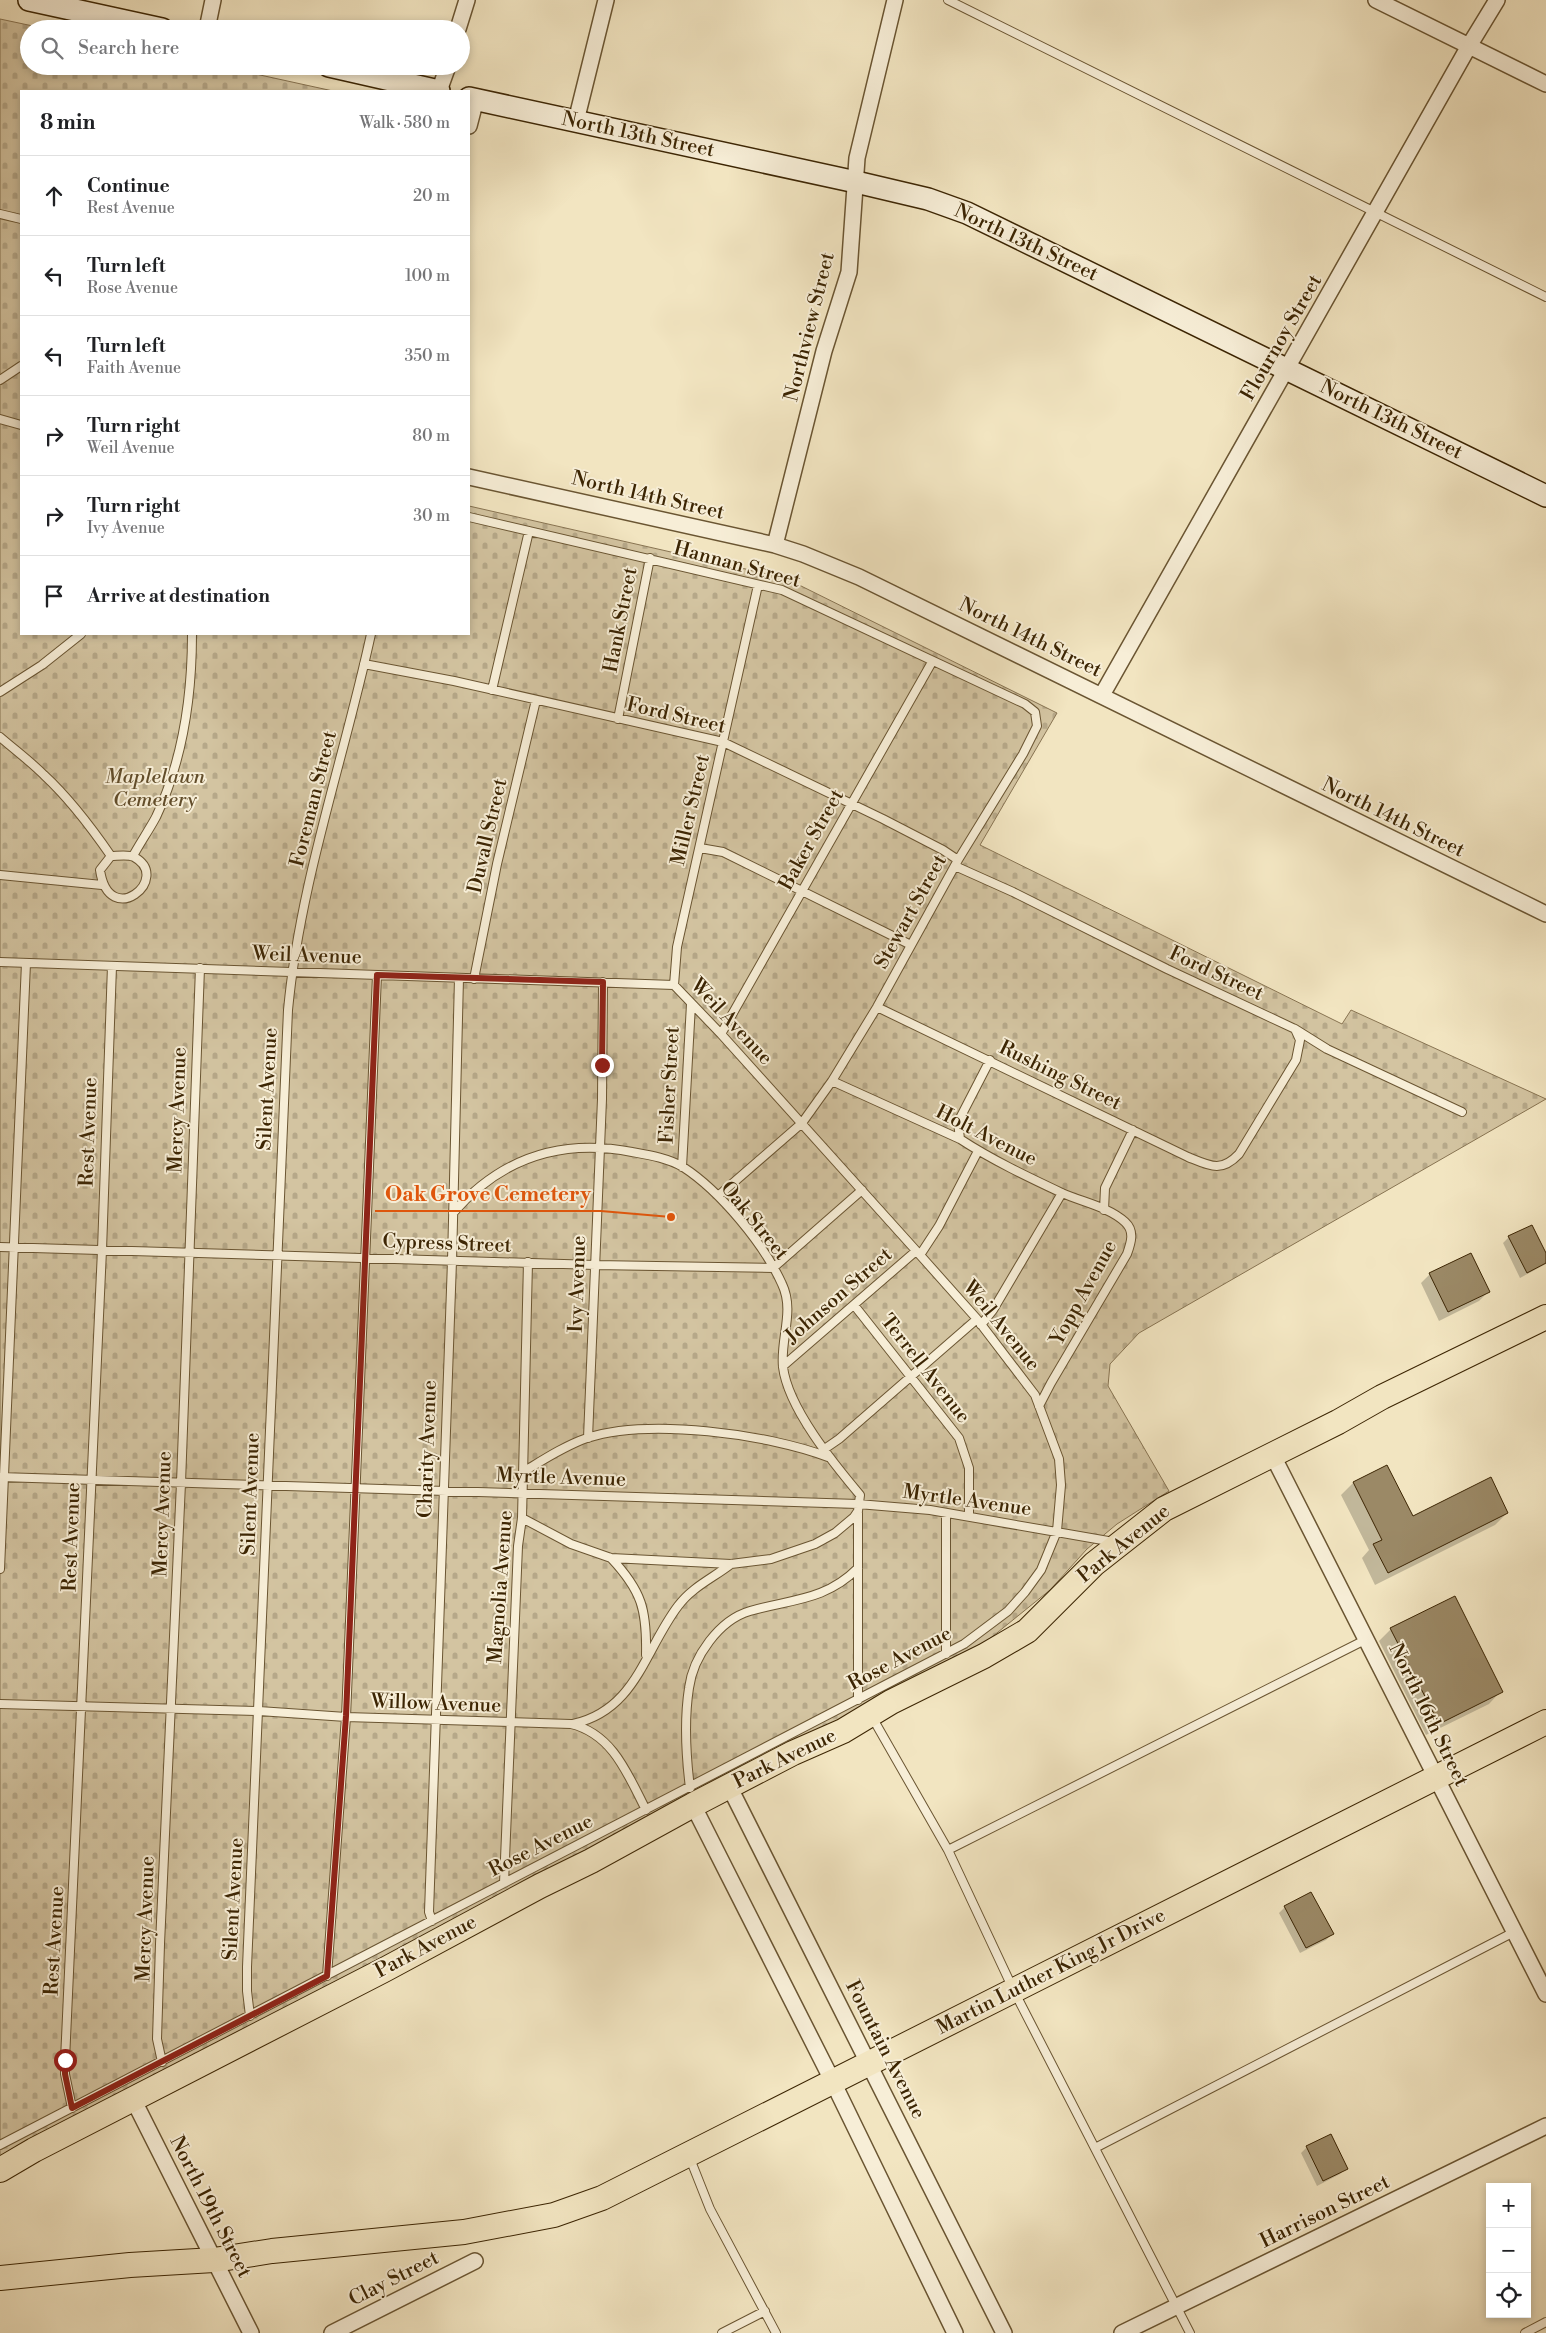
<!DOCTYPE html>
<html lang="en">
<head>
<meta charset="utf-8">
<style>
  body { margin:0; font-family:"Libre Bodoni",serif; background:#f2f2f2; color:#202124 }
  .controls { position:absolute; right:15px; bottom:15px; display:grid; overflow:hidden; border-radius:0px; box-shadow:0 2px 8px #0003 }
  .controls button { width:45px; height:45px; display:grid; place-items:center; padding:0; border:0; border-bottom:1px solid #e0e0e0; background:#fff; color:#202124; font:25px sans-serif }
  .stop { position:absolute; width:15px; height:15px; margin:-11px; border:4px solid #8f2418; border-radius:50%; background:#fff }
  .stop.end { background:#8f2418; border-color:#fff; box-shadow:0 1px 5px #0008 }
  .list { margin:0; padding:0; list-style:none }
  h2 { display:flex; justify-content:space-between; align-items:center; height:65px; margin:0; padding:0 20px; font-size:21px }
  h2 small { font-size:16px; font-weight:400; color:#757577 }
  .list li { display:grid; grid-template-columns:32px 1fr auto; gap:15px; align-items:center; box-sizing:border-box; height:80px; padding:0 20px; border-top:1px solid #e0e0e0 }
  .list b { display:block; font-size:19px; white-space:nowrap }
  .list p { margin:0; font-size:16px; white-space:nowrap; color:#757577 }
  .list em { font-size:16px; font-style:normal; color:#757577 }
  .icon { flex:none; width:28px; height:28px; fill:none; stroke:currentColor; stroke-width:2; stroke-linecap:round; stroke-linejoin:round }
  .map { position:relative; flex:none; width:1546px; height:2333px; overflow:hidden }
  .search { position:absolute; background:#fff; box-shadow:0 2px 8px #0003; left:20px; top:20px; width:450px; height:55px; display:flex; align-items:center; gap:12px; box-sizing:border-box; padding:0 18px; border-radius:28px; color:#757577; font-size:19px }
  .panel { position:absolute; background:#fff; box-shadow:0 2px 8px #0003; left:20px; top:90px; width:450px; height:545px; border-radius:0px }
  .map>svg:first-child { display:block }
  .cemetery { fill:url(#cemetery-stones); stroke:#887452 }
  .shadow { fill:#0003 }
  .building { fill:#9b8966; stroke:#3c2503 }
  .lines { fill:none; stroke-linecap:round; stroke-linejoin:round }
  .service-casing { stroke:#6a5532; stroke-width:10 }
  .minor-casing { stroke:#6a5532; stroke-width:18 }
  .secondary-casing { stroke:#3c2503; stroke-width:24 }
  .primary-casing { stroke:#3c2503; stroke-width:26 }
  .service { stroke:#f7eed7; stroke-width:8 }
  .minor { stroke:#f7eed7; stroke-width:15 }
  .secondary { stroke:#f7eed7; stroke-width:21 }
  .primary { stroke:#f2e5c1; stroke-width:24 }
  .route { stroke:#8f2418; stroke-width:6 }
  .labels { text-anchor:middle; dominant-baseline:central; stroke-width:4; stroke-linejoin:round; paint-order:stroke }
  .street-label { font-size:20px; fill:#3c2503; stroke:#f7eed7 }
  .park-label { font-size:20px; font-style:italic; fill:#624d2a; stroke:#f7eed7 }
  .leader { fill:none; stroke:#df560c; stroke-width:2 }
  .callout-dot { fill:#df560c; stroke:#f7eed7; stroke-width:2 }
  .callout-label { font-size:21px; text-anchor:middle; font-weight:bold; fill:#df560c; stroke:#f7eed7; stroke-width:4; stroke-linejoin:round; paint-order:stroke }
</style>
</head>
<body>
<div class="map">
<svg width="1546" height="2333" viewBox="0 0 1546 2333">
  <defs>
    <pattern id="cemetery-stones" width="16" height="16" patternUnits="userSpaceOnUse" patternTransform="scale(1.25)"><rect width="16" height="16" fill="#d3c4a1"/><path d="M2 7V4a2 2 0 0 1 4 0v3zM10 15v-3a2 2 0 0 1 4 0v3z" fill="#b6a889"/></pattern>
  </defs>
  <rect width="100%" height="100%" fill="#f2e5c1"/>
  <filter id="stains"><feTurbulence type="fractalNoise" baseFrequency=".004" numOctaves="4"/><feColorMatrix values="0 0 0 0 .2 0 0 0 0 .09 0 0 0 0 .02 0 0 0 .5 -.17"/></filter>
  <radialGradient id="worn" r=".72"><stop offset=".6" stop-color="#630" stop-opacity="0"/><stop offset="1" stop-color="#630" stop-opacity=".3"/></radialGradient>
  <!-- cemetery -->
  <path class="cemetery" d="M0,19L47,29H29V66H219L333,91H21V634H469V506L785,578L1057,713L980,845L1342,1024L1351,1010L1546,1099L1139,1333L1110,1364L1108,1386L1169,1491L1117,1524L1087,1549L1050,1590L982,1645L558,1868L0,2156Z"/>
  <!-- shadow -->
  <path class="shadow" d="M1509,1237L1546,1255V1264L1520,1278L1503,1243Z
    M1430,1274L1488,1292L1479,1301L1439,1321L1421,1283Z
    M1353,1483L1412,1518L1507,1513L1495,1525L1375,1585L1362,1558L1369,1550L1341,1495Z
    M1391,1629L1501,1691L1489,1704L1426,1735L1379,1641Z
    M1285,1907L1332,1934L1326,1940L1300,1953L1279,1913Z
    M1307,2147L1346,2168L1340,2174L1317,2186L1301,2153Z"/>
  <!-- building -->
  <path class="building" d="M1532,1225L1546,1253V1263L1527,1273L1508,1236Z
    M1471,1253L1490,1292L1448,1312L1429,1273Z
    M1387,1465L1413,1516L1491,1477L1508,1513L1388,1573L1373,1544L1382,1540L1353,1482Z
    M1455,1596L1503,1692L1439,1724L1390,1628Z
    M1311,1892L1334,1934L1306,1948L1284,1906Z
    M1331,2134L1348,2169L1323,2181L1306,2146Z"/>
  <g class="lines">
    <!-- service casing -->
    <g class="service-casing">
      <path id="service" d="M948,0L1546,297
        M0,214L21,219
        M0,380L21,366
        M0,419L21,425
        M469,517L782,590L1025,704L1035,712L1037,726L1023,754L958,860L877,1007L832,1081L802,1123L718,1196
        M364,664L454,681L723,742L883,819L943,850L958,860
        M492,690L529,531
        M0,692L42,665L81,634
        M618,719L650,558
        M0,737C15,750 30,761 44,775C70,799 91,827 111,856
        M700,848L723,852L911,945
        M111,856C117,856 128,854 134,857C173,878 109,931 100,870Z
        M133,856C140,843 149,830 156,817C183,760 192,696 192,634
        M955,866L1013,892L1167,969L1295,1029L1327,1049L1462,1112
        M0,875L102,885
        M0,962L674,985L721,1034L920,1255L977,1319L1035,1395L1059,1459L1061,1485L1057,1531L1041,1570L1025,1592L1008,1611L964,1644L0,2145
        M474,979L497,864L536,700
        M674,985L677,947L758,585
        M877,1007L1188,1157C1210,1166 1221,1173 1239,1154L1296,1060L1300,1040L1295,1029
        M721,1034L932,662
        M832,1081L960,1139C992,1160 1028,1177 1062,1193C1082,1202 1109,1207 1125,1222C1135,1231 1131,1243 1127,1254L1051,1383L1039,1406
        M960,1139L958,1122L990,1060
        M682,1167L691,1004
        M1104,1210L1105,1188L1133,1130
        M453,1213C501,1158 560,1138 632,1152C649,1155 668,1158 683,1167C720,1191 764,1244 782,1284C795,1311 780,1339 783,1367C788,1408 834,1464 860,1495L858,1511L854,1517L835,1533L815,1544L771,1559L731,1564L611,1558L571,1544L522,1518
        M0,1247L595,1265L773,1268
        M920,1255L939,1226L978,1151
        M773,1268L862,1190
        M854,1305L959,1438L969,1468V1516
        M981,1325L993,1310L1062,1193
        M783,1366L916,1251
        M588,1438L602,1099L603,982
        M823,1450L839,1439L977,1319
        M523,1472C543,1460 564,1446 587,1438C649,1418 768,1434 828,1457
        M0,1477L858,1504L930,1510L1114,1542
        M858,1513V1700
        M611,1558C642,1591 647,1610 646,1655
        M0,1569L26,963
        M946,1654V1513
        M0,1704L259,1711L346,1717L571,1724C613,1734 628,1775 646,1810
        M872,1717L948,1850L1014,1991L1190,2333
        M573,1724C636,1710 644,1651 678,1606C692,1587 713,1578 731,1564
        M690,1788C686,1756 684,1720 689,1688C693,1657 719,1620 750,1611C791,1599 825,1601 858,1568
        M948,1850L1367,1639
        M504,1883L518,1546L522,1518L528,1262
        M432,1921L429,1912L452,1261L459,978
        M327,1976L346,1717L377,975
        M250,2016L247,1991V1967L288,1010C300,882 344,759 371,634
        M162,2062L157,2039L160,1944L181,1483L200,968
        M72,2108L65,2074V2060L102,1250L112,966
        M1095,2148L1514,1932
        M689,2156L710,2209L776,2333
        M722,2333L765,2311
        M1525,2333L1546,2322"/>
    </g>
    <!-- minor casing -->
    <g class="minor-casing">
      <path id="minor" d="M1376,0L1546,84
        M207,29L213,0
        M458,29L467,0
        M439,91L448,66
        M576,121L606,0
        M469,126L476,99
        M469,477L775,545L803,554L859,577L1546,914
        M775,545L824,351L849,272L857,158L895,0
        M1102,695L1469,46L1497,0
        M1272,1454L1546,1994
        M729,1786L1004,2333
        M693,1805L833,2082L955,2333
        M133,2099L251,2333
        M332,2333L475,2261
        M1122,2333L1546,2126"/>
    </g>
    <!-- secondary casing -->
    <g class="secondary-casing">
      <path id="secondary" d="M29,0L162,29
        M329,66L439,91
        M469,98L856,182L928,199L967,213L1546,496"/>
    </g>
    <!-- primary casing -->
    <g class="primary-casing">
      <path id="primary" d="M0,2170L34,2150L384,1970L540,1886L591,1861L693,1805L793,1753L843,1731L891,1702L984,1656L1027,1631L1094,1564L1164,1509L1338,1422L1382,1397L1546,1317
        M0,2278L130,2265L214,2260L272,2251L464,2232L554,2215L602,2198L1546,1722"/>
    </g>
    <!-- service -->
    <use href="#service" class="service"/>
    <!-- minor -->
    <use href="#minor" class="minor"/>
    <!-- secondary -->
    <use href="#secondary" class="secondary"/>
    <!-- primary -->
    <use href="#primary" class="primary"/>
  </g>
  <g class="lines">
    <!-- route -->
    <path class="route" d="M65,2060V2074L72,2108L327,1976L346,1716L377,975L603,982L602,1065"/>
  </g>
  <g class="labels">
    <!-- street labels -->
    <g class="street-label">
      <text transform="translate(638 135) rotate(12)">North 13th Street</text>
      <text transform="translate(1026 243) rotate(25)">North 13th Street</text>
      <text transform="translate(810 327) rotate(-76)">Northview Street</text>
      <text transform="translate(1282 338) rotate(-60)">Flournoy Street</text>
      <text transform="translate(1391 420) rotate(26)">North 13th Street</text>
      <text transform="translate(648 496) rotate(13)">North 14th Street</text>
      <text transform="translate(737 565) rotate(15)">Hannan Street</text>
      <text transform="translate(621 620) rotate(-79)">Hank Street</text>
      <text transform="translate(1030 638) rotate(26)">North 14th Street</text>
      <text transform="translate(676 716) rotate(13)">Ford Street</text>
      <text transform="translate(314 799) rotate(-76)">Foreman Street</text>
      <text transform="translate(691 810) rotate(-77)">Miller Street</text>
      <text transform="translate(1393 818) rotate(26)">North 14th Street</text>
      <text transform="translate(488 836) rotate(-77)">Duvall Street</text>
      <text transform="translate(812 840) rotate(-61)">Baker Street</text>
      <text transform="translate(911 912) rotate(-61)">Stewart Street</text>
      <text transform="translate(307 956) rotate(2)">Weil Avenue</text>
      <text transform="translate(1216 974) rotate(25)">Ford Street</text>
      <text transform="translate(731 1022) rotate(47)">Weil Avenue</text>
      <text transform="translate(1060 1076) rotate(26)">Rushing Street</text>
      <text transform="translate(670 1085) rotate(-87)">Fisher Street</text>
      <text transform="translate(268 1089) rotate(-87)">Silent Avenue</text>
      <text transform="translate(178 1110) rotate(-88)">Mercy Avenue</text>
      <text transform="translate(89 1132) rotate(-88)">Rest Avenue</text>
      <text transform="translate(986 1136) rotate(27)">Holt Avenue</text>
      <text transform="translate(754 1221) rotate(51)">Oak Street</text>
      <text transform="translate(447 1244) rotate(2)">Cypress Street</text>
      <text transform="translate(578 1284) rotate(-88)">Ivy Avenue</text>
      <text transform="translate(1084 1293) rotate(-61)">Yopp Avenue</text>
      <text transform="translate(839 1296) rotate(-41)">Johnson Street</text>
      <text transform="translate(1001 1326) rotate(51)">Weil Avenue</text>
      <text transform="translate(925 1369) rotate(52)">Terrell Avenue</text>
      <text transform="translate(428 1449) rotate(-88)">Charity Avenue</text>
      <text transform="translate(561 1478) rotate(2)">Myrtle Avenue</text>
      <text transform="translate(251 1494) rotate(-88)">Silent Avenue</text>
      <text transform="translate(967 1501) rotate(8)">Myrtle Avenue</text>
      <text transform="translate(163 1514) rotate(-88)">Mercy Avenue</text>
      <text transform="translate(72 1537) rotate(-88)">Rest Avenue</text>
      <text transform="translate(1124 1544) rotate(-39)">Park Avenue</text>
      <text transform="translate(501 1587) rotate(-86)">Magnolia Avenue</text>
      <text transform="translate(900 1659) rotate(-28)">Rose Avenue</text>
      <text transform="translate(436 1704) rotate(2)">Willow Avenue</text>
      <text transform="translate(1428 1715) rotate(64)">North 16th Street</text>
      <text transform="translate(785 1759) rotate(-26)">Park Avenue</text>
      <text transform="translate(541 1846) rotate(-27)">Rose Avenue</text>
      <text transform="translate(234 1899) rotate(-87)">Silent Avenue</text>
      <text transform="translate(146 1919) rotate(-88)">Mercy Avenue</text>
      <text transform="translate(55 1941) rotate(-87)">Rest Avenue</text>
      <text transform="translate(426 1947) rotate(-28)">Park Avenue</text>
      <text transform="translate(1051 1972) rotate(-27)">Martin Luther King Jr Drive</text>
      <text transform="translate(885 2050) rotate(63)">Fountain Avenue</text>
      <text transform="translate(210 2207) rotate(63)">North 19th Street</text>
      <text transform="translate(1325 2212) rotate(-26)">Harrison Street</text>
      <text transform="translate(394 2279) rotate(-27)">Clay Street</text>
    </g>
    <!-- park labels -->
    <g class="park-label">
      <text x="155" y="777">Maplelawn<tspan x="155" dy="23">Cemetery</tspan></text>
    </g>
  </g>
  <!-- callouts -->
  <path class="leader" d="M671 1217L601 1211H375"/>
  <circle class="callout-dot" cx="671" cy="1217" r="5"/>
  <g class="callout-label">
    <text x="488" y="1201">Oak Grove Cemetery</text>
  </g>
  <rect width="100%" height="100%" filter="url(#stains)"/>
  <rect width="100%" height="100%" fill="url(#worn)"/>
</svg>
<div class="controls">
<button>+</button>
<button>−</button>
<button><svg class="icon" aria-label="locate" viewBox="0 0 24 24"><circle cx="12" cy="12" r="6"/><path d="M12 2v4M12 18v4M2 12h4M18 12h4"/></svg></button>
</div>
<div class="stop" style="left:65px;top:2060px"></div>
<div class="stop end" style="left:602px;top:1065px"></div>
<div class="search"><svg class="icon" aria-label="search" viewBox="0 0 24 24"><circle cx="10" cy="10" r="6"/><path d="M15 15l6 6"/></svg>Search here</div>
<section class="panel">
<h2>8 min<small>Walk · 580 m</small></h2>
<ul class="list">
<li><svg class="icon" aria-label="ahead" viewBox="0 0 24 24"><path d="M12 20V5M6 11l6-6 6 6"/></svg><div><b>Continue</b><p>Rest Avenue</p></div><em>20 m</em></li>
<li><svg class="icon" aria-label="left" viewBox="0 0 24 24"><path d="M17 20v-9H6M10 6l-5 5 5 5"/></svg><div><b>Turn left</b><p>Rose Avenue</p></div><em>100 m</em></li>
<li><svg class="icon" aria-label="left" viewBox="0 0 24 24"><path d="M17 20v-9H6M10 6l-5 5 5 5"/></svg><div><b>Turn left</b><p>Faith Avenue</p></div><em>350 m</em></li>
<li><svg class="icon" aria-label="right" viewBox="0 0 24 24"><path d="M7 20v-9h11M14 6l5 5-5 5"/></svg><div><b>Turn right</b><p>Weil Avenue</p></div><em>80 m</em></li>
<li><svg class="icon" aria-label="right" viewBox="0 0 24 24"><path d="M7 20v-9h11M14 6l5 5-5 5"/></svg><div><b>Turn right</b><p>Ivy Avenue</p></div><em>30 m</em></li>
<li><svg class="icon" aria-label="arrive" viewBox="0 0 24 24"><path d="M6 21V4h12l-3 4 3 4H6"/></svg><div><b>Arrive at destination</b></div></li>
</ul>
</section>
</div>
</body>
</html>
